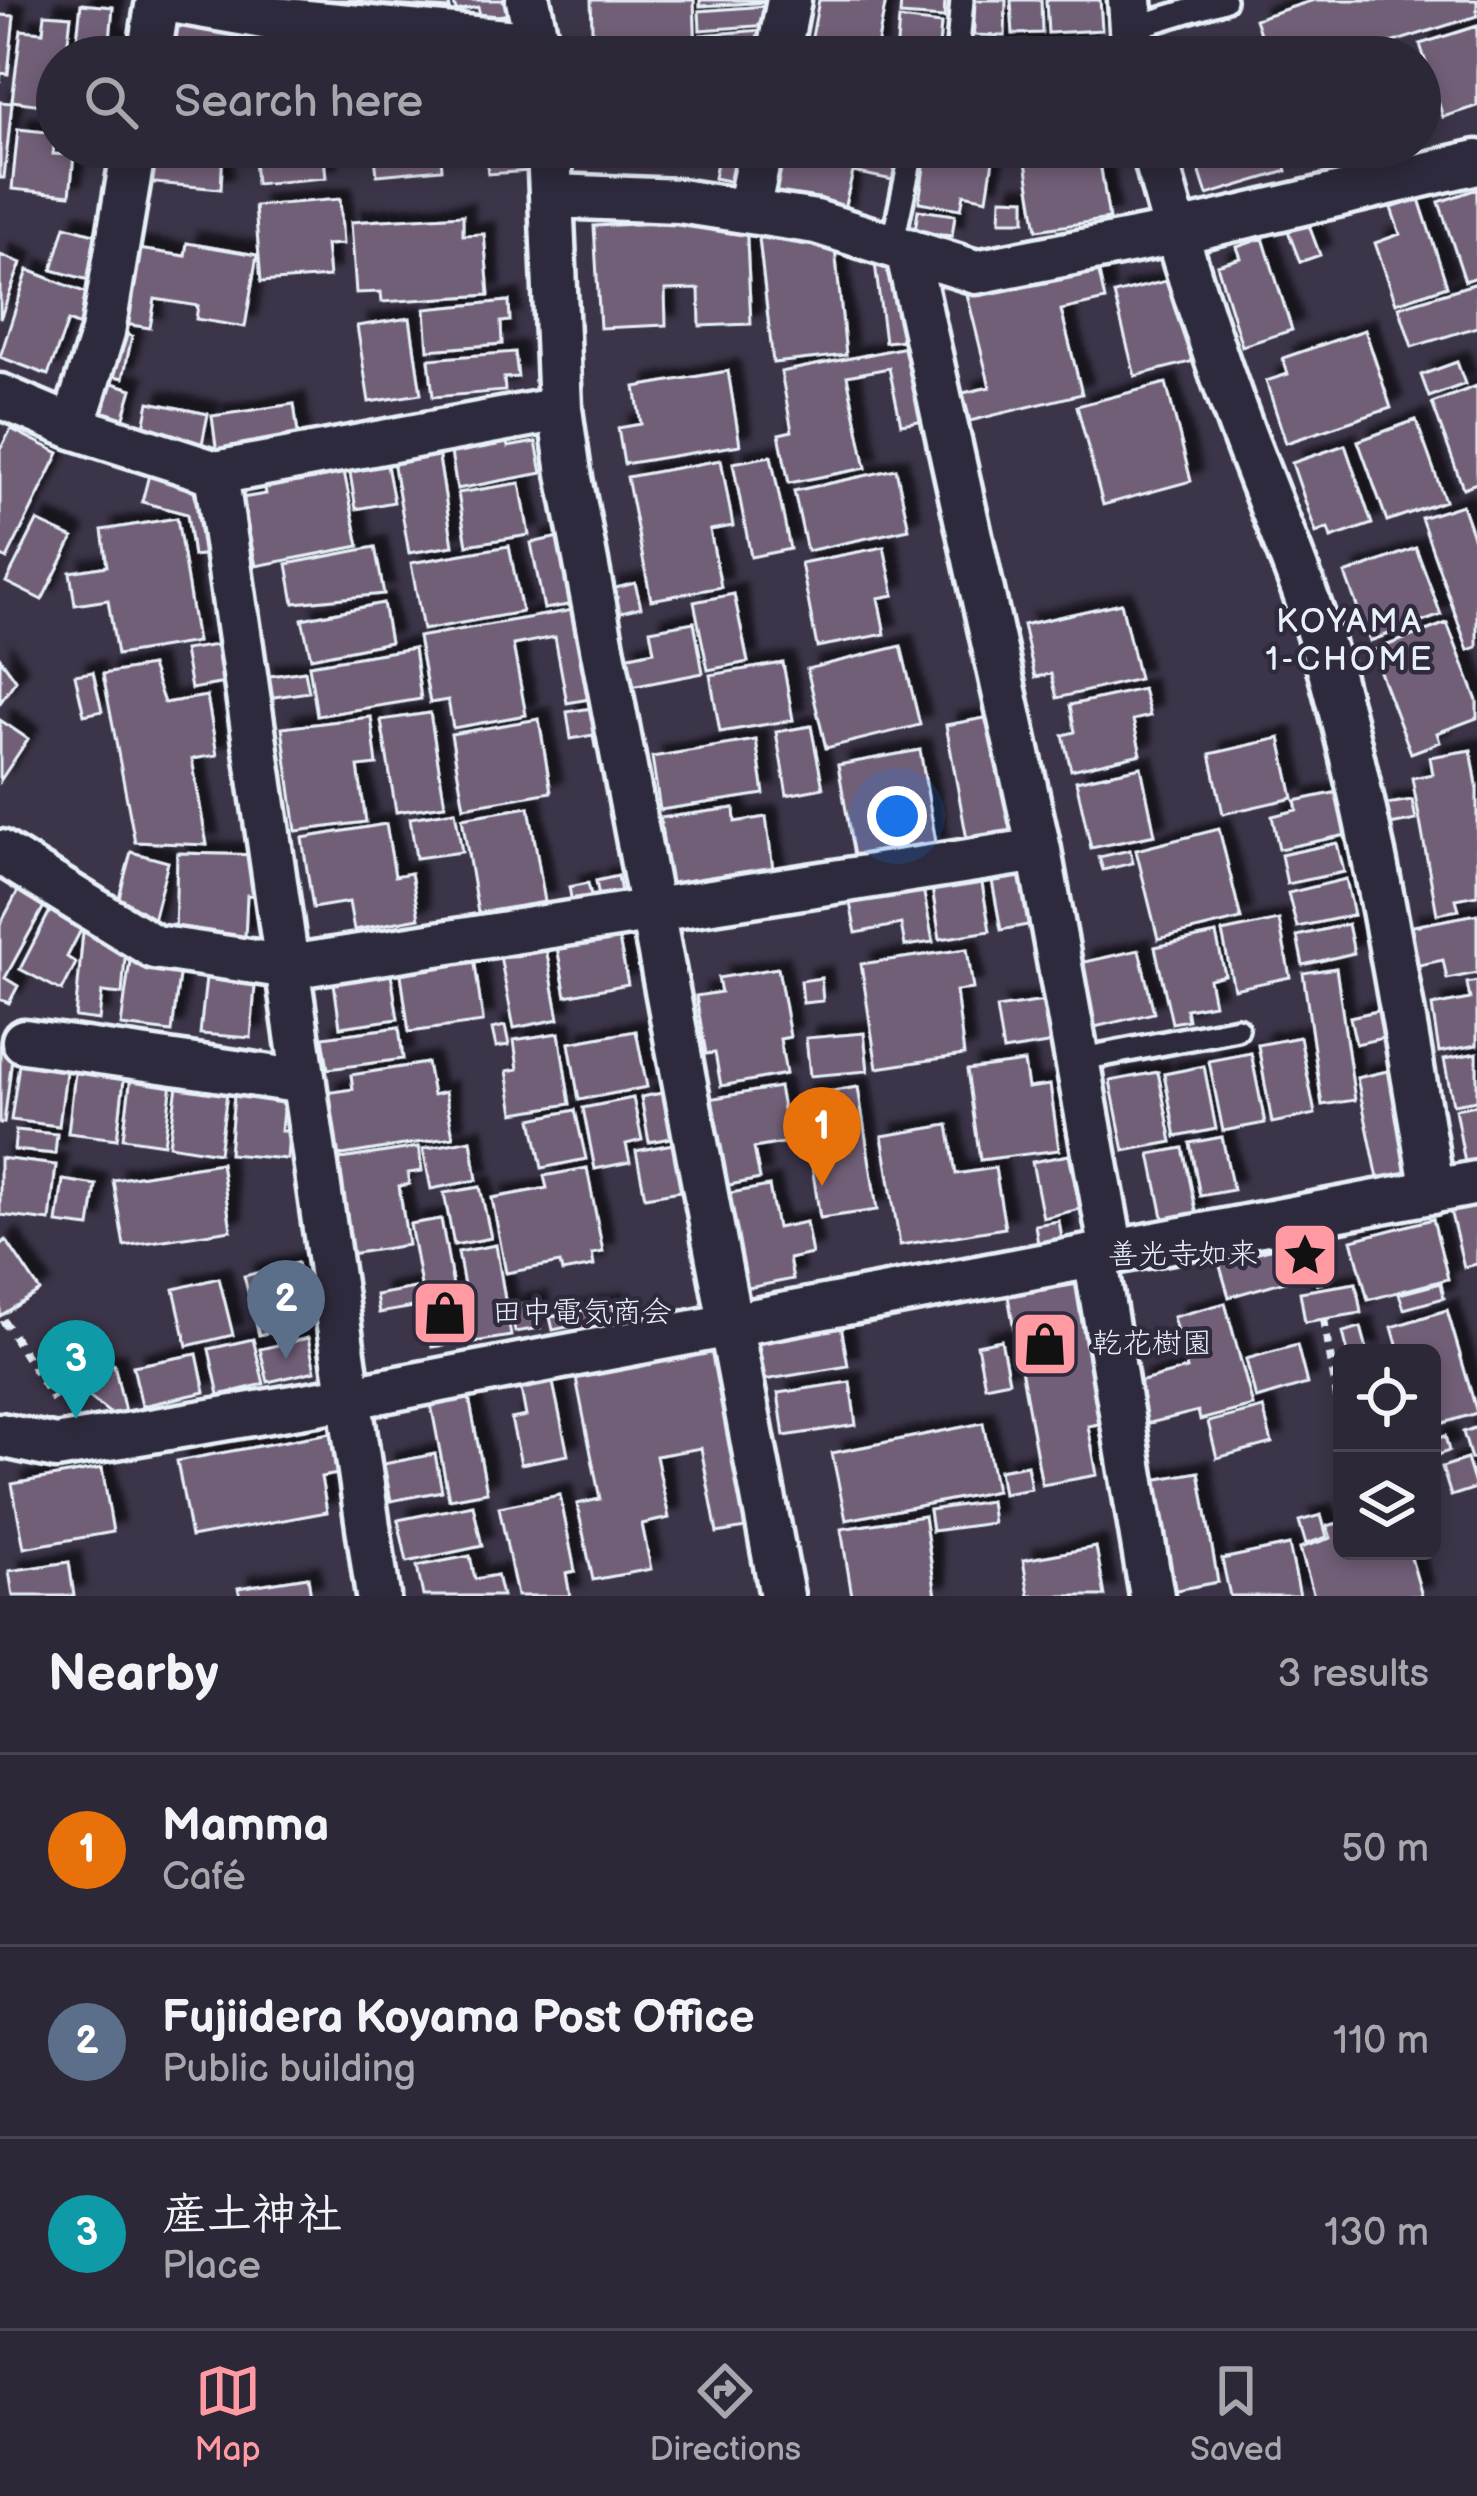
<!DOCTYPE html>
<html lang="en">
<head>
<meta charset="utf-8">
<style>
  body { margin:0; font-family:"Balsamiq Sans","Klee One",sans-serif; background:#35303f; color:#f1f3f6 }
  .controls { position:absolute; right:36px; bottom:36px; display:grid; overflow:hidden; border-radius:18px; box-shadow:0 6px 18px #0003 }
  .controls button { width:108px; height:108px; display:grid; place-items:center; padding:0; border:0; border-bottom:3px solid #484452; background:#2d2837; color:#f1f3f6; font:60px sans-serif }
  .you { position:absolute; left:897px; top:816px; width:42px; height:42px; margin:-30px; border:9px solid #fff; border-radius:50%; background:#1a73e8; box-shadow:0 0 0 18px #1a73e833 }
  .badge { display:grid; place-items:center; width:78px; height:78px; border-radius:50%; background:#ff9aa2; color:#fff; font-size:39px; font-weight:700 }
  .pin { position:absolute; translate:-50% -99px; filter:drop-shadow(0 3px 6px #0008) }
  .pin::after { content:''; position:absolute; top:63px; width:42px; height:36px; background:inherit; clip-path:polygon(0 0,100% 0,50% 100%) }
  .list { margin:0; padding:0; list-style:none }
  h2 { display:flex; justify-content:space-between; align-items:center; height:156px; margin:0; padding:0 48px; font-size:51px }
  h2 small { font-size:39px; font-weight:400; color:#a7a6ad }
  .list li { display:grid; grid-template-columns:78px 1fr auto; gap:36px; align-items:center; box-sizing:border-box; height:192px; padding:0 48px; border-top:3px solid #484452 }
  .list b { display:block; font-size:45px; white-space:nowrap }
  .list p { margin:0; font-size:39px; white-space:nowrap; color:#a7a6ad }
  .list em { font-size:39px; font-style:normal; color:#a7a6ad }
  .icon { flex:none; width:66px; height:66px; fill:none; stroke:currentColor; stroke-width:2; stroke-linecap:round; stroke-linejoin:round }
  .map { position:relative; flex:none; width:1477px; height:1596px; overflow:hidden }
  .search { position:absolute; background:#2d2837; box-shadow:0 6px 18px #0003; left:36px; right:36px; top:36px; height:132px; display:flex; align-items:center; gap:30px; box-sizing:border-box; padding:0 42px; border-radius:66px; color:#a7a6ad; font-size:45px }
  .sheet { height:732px; background:#2d2837 }
  nav { display:flex; justify-content:space-around; align-items:center; box-sizing:border-box; height:168px; border-top:3px solid #484452; background:#2d2837; font-size:33px; color:#a7a6ad }
  nav a { display:grid; justify-items:center; gap:6px }
  nav .on { color:#ff9aa2 }
  .map>svg:first-child { display:block }
  .building { fill:#715f78; stroke:#e8f1f8; stroke-width:3; filter:url(#shadow) }
  .lines { fill:none; stroke-linecap:round; stroke-linejoin:round }
  .lane-casing { stroke:#e8f1f8; stroke-width:30 }
  .street-casing { stroke:#e8f1f8; stroke-width:51 }
  .path { stroke:#e8f1f8; stroke-width:8; stroke-dasharray:9 9; stroke-linecap:butt }
  .lane { stroke:#2f2a3d; stroke-width:21 }
  .street { stroke:#2f2a3d; stroke-width:42 }
  .labels { text-anchor:middle; dominant-baseline:central; stroke-width:9; stroke-linejoin:round; paint-order:stroke }
  .poi-label { font-size:30px; fill:#e8f1f8; stroke:#2f2a3d; text-anchor:start }
  .neighbourhood-label { font-size:33px; letter-spacing:3px; fill:#e8f1f8; stroke:#2f2a3d }
</style>
</head>
<body>
<div class="map">
<svg width="1477" height="1596" viewBox="0 0 1477 1596">
  <defs>
    <filter id="shadow"><feDropShadow dx="11" dy="-11" stdDeviation="3" flood-color="#0009"/></filter>
  </defs>
  <rect width="100%" height="100%" fill="#3c3549"/>
  <filter id="ink" filterUnits="userSpaceOnUse"><feTurbulence type="fractalNoise" baseFrequency=".00833" numOctaves="2"/><feDisplacementMap in="SourceGraphic" scale="24" xChannelSelector="R" yChannelSelector="G"/><feConvolveMatrix kernelMatrix="1 2 1 2 8 2 1 2 1" color-interpolation-filters="sRGB"/></filter>
  <g filter="url(#ink)">
    <!-- building -->
    <path class="building" d="M448,0L450,9L315,0Z
      M453,0H506L509,14L481,19L478,7L456,11Z
      M591,0H694L696,56L593,57Z
      M700,0H769V2L700,6Z
      M819,0H886L875,57L809,53Z
      M901,0H945L944,18L900,15Z
      M974,0H1006L1005,36L974,35Z
      M1011,0H1041L1042,33L1013,34Z
      M1046,0H1100L1102,30L1048,33Z
      M1314,0H1477V16L1346,57H1268L1255,19Z
      M81,4L113,7L110,40L121,42L119,57H75Z
      M766,6L768,25L700,30L699,11Z
      M45,14L71,16L66,57H57V107L12,101L21,30L43,32Z
      M0,15L14,16L8,74L1,73L0,82Z
      M899,19L941,24L938,57L896,56Z
      M173,20L283,38L280,57H167Z
      M1477,26V106L1443,117L1420,44Z
      M762,30L764,50L702,54L701,35Z
      M1085,40L1086,57H970V42Z
      M343,41L344,57H300L299,45Z
      M0,102L12,103L4,178H0Z
      M18,129L56,133L53,154L74,155L70,195L12,189Z
      M146,147H223L221,189L144,182Z
      M253,147H323L326,178L256,184Z
      M374,147H440L442,169L377,175Z
      M485,147H527L529,171L488,174Z
      M625,147H714L715,151L625,156Z
      M720,147H744L738,183L714,178Z
      M770,147H900L893,180L853,172L842,217L759,199Z
      M927,147H995L987,199L964,194L961,209L919,202Z
      M1192,147H1279L1287,171L1207,195Z
      M1098,150L1109,219L1037,230L1026,162Z
      M1477,189V277L1465,281L1439,202Z
      M1001,198L1025,199V221H1000Z
      M340,199L343,244L326,245L329,277L261,282L255,206Z
      M1419,199L1447,286L1396,303L1375,243L1400,234L1391,208Z
      M918,210L955,215L952,236L915,231Z
      M463,215V235L484,234L489,295L382,302L381,292L356,293L351,222Z
      M1305,215L1320,255L1300,262L1285,223Z
      M746,219L751,324L700,326L699,289L665,290L666,325L600,328L594,226Z
      M65,226L112,239L100,283L52,270Z
      M758,229L835,249L846,355L773,363Z
      M1263,238L1292,330L1242,346L1217,265L1241,258L1237,247Z
      M187,243L257,255L245,327L196,319L198,306L155,299L150,328L119,323L131,248L185,256Z
      M0,255L21,263L0,319Z
      M1095,255L1105,300L1061,310L1082,394L970,421L963,393L990,387L965,286Z
      M903,259L914,339L885,342L875,263Z
      M28,270L97,297L85,328L68,321L48,375L0,357Z
      M1174,279L1194,361L1135,376L1114,294Z
      M1477,283V327L1412,347L1399,307Z
      M509,301L510,321L501,322L502,344L428,350L425,309Z
      M410,318L421,394L369,402L357,326Z
      M1365,330L1391,408L1286,443L1266,381L1288,374L1283,358Z
      M111,331L132,336L123,378L102,373Z
      M916,345L931,419L901,424L889,368L847,376L866,468L789,483L779,434L792,431L781,372Z
      M515,352L518,377L504,378L505,391L433,397L429,359Z
      M1457,362L1465,384L1429,397L1421,375Z
      M728,371L740,445L624,464L618,428L641,424L635,387Z
      M99,379L132,389L121,427L88,418Z
      M1166,383L1191,481L1103,505L1077,406Z
      M1477,386V483L1463,488L1432,403Z
      M149,402L208,414L201,449L142,437Z
      M294,404L299,441L217,454L212,416Z
      M1416,420L1445,501L1387,521L1358,441Z
      M11,429L59,453L7,559L0,555V450Z
      M504,430L508,447L536,442L542,473L457,489L449,440Z
      M1345,445L1372,524L1331,538L1328,528L1316,533L1292,463Z
      M438,452L453,546L409,553L393,460Z
      M385,455L394,502L356,509L348,461Z
      M771,456L790,549L751,557L733,463Z
      M721,460L733,526L710,530L721,587L651,600L627,477Z
      M342,462L359,546L256,566L242,498L266,494L263,477Z
      M152,463L206,476L216,553L193,556L187,514L142,502Z
      M896,469L909,529L807,551L794,491Z
      M520,483L529,535L467,545L458,493Z
      M1462,505L1477,548V647L1468,650L1421,518Z
      M177,518L197,642L117,655L108,600L75,605L70,572L107,566L102,530Z
      M37,521L73,538L42,600L6,582Z
      M573,534L586,602L544,609L531,543Z
      M509,546L522,612L423,630L411,563Z
      M375,547L384,594L294,603L287,564Z
      M884,547L894,595L878,598L885,634L817,647L801,563Z
      M1416,548L1441,615L1370,641L1345,574Z
      M635,583L641,607L614,614L608,590Z
      M734,594L748,662L708,670L694,602Z
      M383,603L390,642L311,658L302,619Z
      M1121,603L1139,679L1057,698L1051,674L1035,677L1023,625Z
      M585,608L600,697L567,703L555,637L513,645L526,715L453,728L448,700L430,703L418,637Z
      M694,622L703,673L631,687L625,657L654,651L650,630Z
      M1447,623L1477,701V718L1437,733L1440,742L1411,753L1372,651Z
      M230,643L236,681L191,689L184,650Z
      M901,646L920,725L826,748L807,669Z
      M414,648L421,699L317,716L309,665Z
      M0,658L16,680L0,703Z
      M783,663L793,720L720,732L710,675Z
      M151,666L164,703L207,696L217,755L192,759L207,845L135,842L103,674Z
      M305,671L309,692L267,698L263,677Z
      M93,672L102,711L84,715L75,675Z
      M1143,689L1150,716L1133,720L1141,754L1071,770L1063,735L1075,732L1070,705Z
      M604,706L611,745L595,747L593,735L571,739L567,712Z
      M430,713L445,805L396,812L381,720Z
      M996,716L1018,835L968,845L946,725Z
      M371,717L377,765L358,767L366,822L296,831L282,728Z
      M539,719L551,792L464,807L451,734Z
      M0,720L28,739L0,781Z
      M811,726L823,788L787,795L776,732Z
      M1280,738L1293,798L1223,814L1210,754Z
      M756,740L764,794L660,810L652,757Z
      M920,750L937,848L855,862L838,765Z
      M1471,750L1477,785V895L1456,899L1459,910L1437,914L1412,778L1433,774L1430,757Z
      M1141,767L1155,835L1091,848L1076,781Z
      M1343,791L1351,834L1279,849L1272,816L1297,810L1295,801Z
      M1412,800L1416,820L1385,826L1381,805Z
      M529,807L545,902L478,913L462,818Z
      M734,808L735,822L766,817L774,877L670,890L660,818Z
      M455,811L462,852L416,858L410,818Z
      M386,824L395,876L411,873L419,918L354,930L349,902L313,908L302,838Z
      M1219,829L1241,919L1158,939L1136,850Z
      M1337,843L1344,872L1287,884L1281,855Z
      M1130,850L1133,863L1103,870L1099,857Z
      M131,852L168,862L150,932L118,901Z
      M177,853L264,855L262,896L247,895L245,939L175,936Z
      M1028,868L1038,923L1001,930L991,875Z
      M980,872L990,931L940,939L931,881Z
      M618,876L622,898L600,902L596,881Z
      M921,878L933,942L905,946L901,924L856,933L848,893Z
      M1346,879L1354,915L1297,927L1288,893Z
      M588,883L592,899L572,903L569,887Z
      M21,885L48,899L5,978L18,986L9,1003L0,999V925Z
      M52,907L84,924L67,957L76,963L62,991L20,969Z
      M1477,914V973L1447,979L1443,960L1415,966L1408,927Z
      M1279,920L1290,977L1234,989L1222,932Z
      M1348,924L1354,953L1303,965L1297,936Z
      M617,930L628,984L566,996L556,941Z
      M83,932L115,935L126,946L122,994L102,992L99,1020L75,1017Z
      M1216,934L1225,975L1209,979L1214,1004L1186,1009L1188,1020L1172,1023L1155,947Z
      M545,943L559,1019L514,1028L499,951Z
      M967,949L973,989L956,991L964,1055L877,1068L861,964Z
      M1139,950L1154,1013L1095,1027L1080,963Z
      M131,953L181,959L172,1032L121,1026Z
      M474,957L483,1022L409,1032L400,967Z
      M207,968L256,972L251,1038L200,1034Z
      M390,968L398,1019L340,1027L333,976Z
      M778,968L790,1037L780,1039L786,1074L721,1086L715,1053L706,1054L696,996L721,992L718,978Z
      M1336,968L1355,1100L1322,1105L1303,973Z
      M821,978L823,1001L803,1003L801,981Z
      M1477,981V1045L1439,1052L1432,1006L1470,999L1467,983Z
      M1052,1000L1060,1042L1003,1051L996,1008Z
      M1386,1009L1392,1036L1356,1044L1350,1017Z
      M505,1026L509,1045L496,1047L492,1029Z
      M399,1027L403,1059L328,1069L323,1037Z
      M636,1031L647,1087L579,1100L569,1043Z
      M559,1033L570,1104L514,1113L507,1071L518,1069L514,1040Z
      M864,1033L868,1071L810,1076L806,1038Z
      M1300,1037L1315,1114L1272,1123L1258,1045Z
      M0,1041L14,1042L4,1123H0Z
      M1251,1053L1265,1123L1223,1131L1209,1061Z
      M1477,1053V1100L1453,1104L1444,1059Z
      M20,1057L67,1064L59,1126L11,1120Z
      M1024,1062L1028,1088L1050,1085L1059,1150L980,1160L967,1070Z
      M427,1063L433,1095L445,1092L453,1137L336,1156L326,1093L353,1089L351,1075Z
      M76,1064L125,1071L117,1139L68,1133Z
      M1204,1066L1216,1129L1176,1137L1164,1074Z
      M132,1069L173,1075L164,1144L123,1138Z
      M1396,1069L1418,1180L1380,1188L1357,1078Z
      M1158,1072L1172,1142L1124,1151L1110,1081Z
      M177,1086L227,1093L219,1153L169,1145Z
      M779,1087L789,1142L754,1148L760,1179L724,1186L709,1099Z
      M858,1087L877,1210L820,1218L801,1096Z
      M673,1091L681,1136L649,1142L641,1097Z
      M234,1095L284,1100L281,1131H289L287,1159L229,1154Z
      M633,1098L642,1140L626,1144L630,1162L595,1169L583,1108Z
      M1477,1105V1161L1465,1163L1455,1109Z
      M575,1110L586,1159L542,1168L532,1119Z
      M948,1125L956,1174L995,1168L1005,1228L900,1245L882,1136Z
      M16,1130L57,1134L55,1154L14,1150Z
      M1222,1137L1233,1190L1200,1196L1190,1143Z
      M471,1140L477,1180L431,1189L423,1149Z
      M678,1143L686,1190L645,1197L636,1151Z
      M419,1147L422,1171L408,1173L409,1184L399,1186L408,1245L337,1256L322,1162Z
      M1183,1148L1197,1215L1164,1222L1150,1154Z
      M1069,1155L1080,1209L1043,1218L1032,1162Z
      M0,1158L56,1165L50,1221L0,1215Z
      M221,1163L231,1230L124,1246L113,1180Z
      M587,1168L603,1252L592,1254L594,1266L562,1272L560,1263L506,1273L492,1198L547,1188L544,1176Z
      M63,1180L96,1185L90,1227L57,1223Z
      M769,1186L777,1228L806,1222L812,1254L789,1259L793,1279L743,1289L725,1194Z
      M480,1187L491,1238L454,1245L444,1193Z
      M1477,1204V1264L1464,1267L1450,1210Z
      M441,1219L463,1342L432,1347L410,1224Z
      M1433,1219L1448,1279L1368,1300L1352,1240Z
      M1059,1221L1062,1239L1038,1244L1035,1225Z
      M6,1240L40,1291L0,1316V1245Z
      M496,1245L511,1336L474,1342L458,1252Z
      M1280,1246L1289,1280L1229,1297L1219,1263Z
      M297,1263L312,1323L259,1335L244,1276Z
      M219,1278L233,1335L187,1346L174,1289Z
      M1356,1283L1361,1313L1305,1322L1300,1292Z
      M1441,1283L1444,1298L1404,1309L1399,1294Z
      M1078,1284L1104,1423L1088,1426L1097,1475L1042,1485L1008,1296Z
      M415,1288L419,1306L379,1313L376,1295Z
      M536,1303L540,1328L515,1332L511,1306Z
      M1225,1303L1253,1406L1200,1420L1198,1411L1146,1424L1135,1383L1187,1369L1173,1317Z
      M613,1304L616,1317L553,1330L550,1317Z
      M1447,1310L1477,1413L1433,1426L1432,1353H1383L1398,1348L1392,1327Z
      M840,1320L848,1366L758,1381L751,1334Z
      M1361,1327L1368,1353H1348L1343,1332Z
      M308,1338L315,1371L268,1382L260,1349Z
      M253,1339L264,1384L219,1395L209,1349Z
      M1001,1340L1009,1381L985,1386L977,1345Z
      M1297,1345L1307,1384L1256,1399L1246,1359Z
      M716,1350L751,1527L717,1533L701,1448L656,1456L669,1518L642,1524L651,1569L593,1580L577,1504L600,1499L576,1378Z
      M197,1354L205,1392L142,1406L133,1366Z
      M114,1364L125,1412L112,1415L79,1389L75,1373Z
      M552,1378L568,1455L521,1464L511,1419L526,1416L520,1384Z
      M850,1382L856,1425L784,1436L778,1393Z
      M468,1392L487,1492L449,1499L430,1399Z
      M1263,1408L1272,1443L1217,1458L1208,1422Z
      M983,1423L996,1491L846,1520L832,1453Z
      M1477,1427V1458L1471,1459L1463,1432Z
      M330,1433L338,1474L321,1477L327,1512L191,1537L177,1461Z
      M1445,1436L1449,1451L1432,1457V1440Z
      M435,1454L442,1491L391,1501L384,1464Z
      M1467,1459L1476,1488L1451,1496L1442,1467Z
      M1027,1465L1031,1489L1003,1494L999,1470Z
      M102,1468L113,1532L24,1548L12,1484Z
      M1199,1472L1218,1582L1161,1593L1141,1482Z
      M560,1495L575,1571L566,1573L570,1596H517L499,1507Z
      M990,1501L993,1523L932,1531L929,1510Z
      M473,1505L482,1546L407,1562L398,1520Z
      M1321,1515L1327,1537L1306,1544L1299,1521Z
      M924,1516L936,1596H852L841,1529Z
      M1342,1522V1551H1409L1422,1596H1314L1300,1548L1331,1538L1327,1526Z
      M1289,1545L1300,1596H1230L1222,1559Z
      M1096,1547L1105,1596H1029L1023,1560Z
      M470,1556L475,1579L497,1575L502,1596H423L417,1566Z
      M69,1562L74,1596H13L9,1571Z
      M308,1577L311,1596H240L238,1588Z"/>
    <g class="lines">
      <!-- lane casing -->
      <g class="lane-casing">
        <path id="lane" d="M1132,28L1224,0
          M957,57L962,0
          M892,246L913,147
          M1077,1060L1237,1029"/>
      </g>
      <!-- street casing -->
      <g class="street-casing">
        <path id="street" d="M166,0L275,19L539,44
          M528,0L540,57
          M1130,0L1134,57
          M149,57L158,0
          M778,57L789,0
          M549,147L560,409L569,473L782,1596
          M1153,147C1175,235 1203,322 1234,408C1267,500 1308,588 1333,682C1378,849 1404,1022 1433,1192
          M554,196L679,201L816,222L976,272L1175,233L1477,162
          M748,211L761,147
          M907,250L1039,850L1112,1252
          M0,396L73,427L216,473L560,409
          M73,427L103,332L134,147
          M216,473L378,1596
          M0,852L154,947L289,967L1039,850
          M24,1041L304,1082
          M1095,1256L1152,1596
          M0,1435L56,1447L346,1398L1477,1183"/>
      </g>
      <!-- path -->
      <path class="path" d="M1314,1259L1320,1289
        M1324,1319L1342,1427
        M3,1320L54,1400"/>
      <!-- lane -->
      <use href="#lane" class="lane"/>
      <!-- street -->
      <use href="#street" class="street"/>
    </g>
  </g>
  <!-- icons -->
  <defs>
    <g id="sight-square" transform="scale(3.45)"><rect x="-9" y="-9" width="18" height="18" rx="4" fill="#ff9aa2" stroke="#2f2a3d"/><path d="M0-6L1.8-2.2L6-1.7L2.9 1.2L3.7 5.4L0 3.3L-3.7 5.4L-2.9 1.2L-6-1.7L-1.8-2.2Z" fill="#111"/></g>
    <g id="shop-square" transform="scale(3.45)"><rect x="-9" y="-9" width="18" height="18" rx="4" fill="#ff9aa2" stroke="#2f2a3d"/><path d="M-5-2.5h2.3a2.7 3.5 0 0 1 5.4 0H5L5.5 6h-11ZM-1.5-2.5h3a1.5 2.3 0 0 0-3 0Z" fill="#111"/></g>
  </defs>
  <g fill-rule="evenodd">
    <use href="#sight-square" x="1305" y="1255"/>
    <use href="#shop-square" x="445" y="1313"/>
    <use href="#shop-square" x="1045" y="1344"/>
  </g>
  <g class="labels">
    <!-- poi labels -->
    <g class="poi-label">
      <text x="1258" y="1255" text-anchor="end">善光寺如来</text>
      <text x="492" y="1313">田中電気商会</text>
      <text x="1092" y="1344">乾花樹園</text>
    </g>
    <!-- neighbourhood labels -->
    <g class="neighbourhood-label">
      <text x="1350" y="622">KOYAMA<tspan x="1350" dy="38">1-CHOME</tspan></text>
    </g>
  </g>
</svg>
<div class="controls">
<button><svg class="icon" aria-label="locate" viewBox="0 0 24 24"><circle cx="12" cy="12" r="6"/><path d="M12 2v4M12 18v4M2 12h4M18 12h4"/></svg></button>
<button><svg class="icon" aria-label="layers" viewBox="0 0 24 24"><path d="M12 4l9 5-9 5-9-5zM3 14l9 5 9-5"/></svg></button>
</div>
<div class="you"></div>
<div class="pin badge" style="left:822px;top:1186px;background:#e8710a">1</div>
<div class="pin badge" style="left:286px;top:1359px;background:#5c6f8a">2</div>
<div class="pin badge" style="left:76px;top:1419px;background:#0f9aa8">3</div>
<div class="search"><svg class="icon" aria-label="search" viewBox="0 0 24 24"><circle cx="10" cy="10" r="6"/><path d="M15 15l6 6"/></svg>Search here</div>
</div>
<section class="sheet">
<h2>Nearby<small>3 results</small></h2>
<ul class="list">
<li><span class="badge" style="background:#e8710a">1</span><div><b>Mamma</b><p>Café</p></div><em>50 m</em></li>
<li><span class="badge" style="background:#5c6f8a">2</span><div><b>Fujiidera Koyama Post Office</b><p>Public building</p></div><em>110 m</em></li>
<li><span class="badge" style="background:#0f9aa8">3</span><div><b>産土神社</b><p>Place</p></div><em>130 m</em></li>
</ul>
</section>
<nav>
<a class="on"><svg class="icon" aria-label="map" viewBox="0 0 24 24"><path d="M3 6l6-2 6 2 6-2v14l-6 2-6-2-6 2zM9 4v14M15 6v14"/></svg>Map</a>
<a><svg class="icon" aria-label="directions" viewBox="0 0 24 24"><path d="M12 3l9 9-9 9-9-9zM9 14v-3h6M13 9l2 2-2 2"/></svg>Directions</a>
<a><svg class="icon" aria-label="saved" viewBox="0 0 24 24"><path d="M7 4h10v16l-5-4-5 4z"/></svg>Saved</a>
</nav>
</body>
</html>
